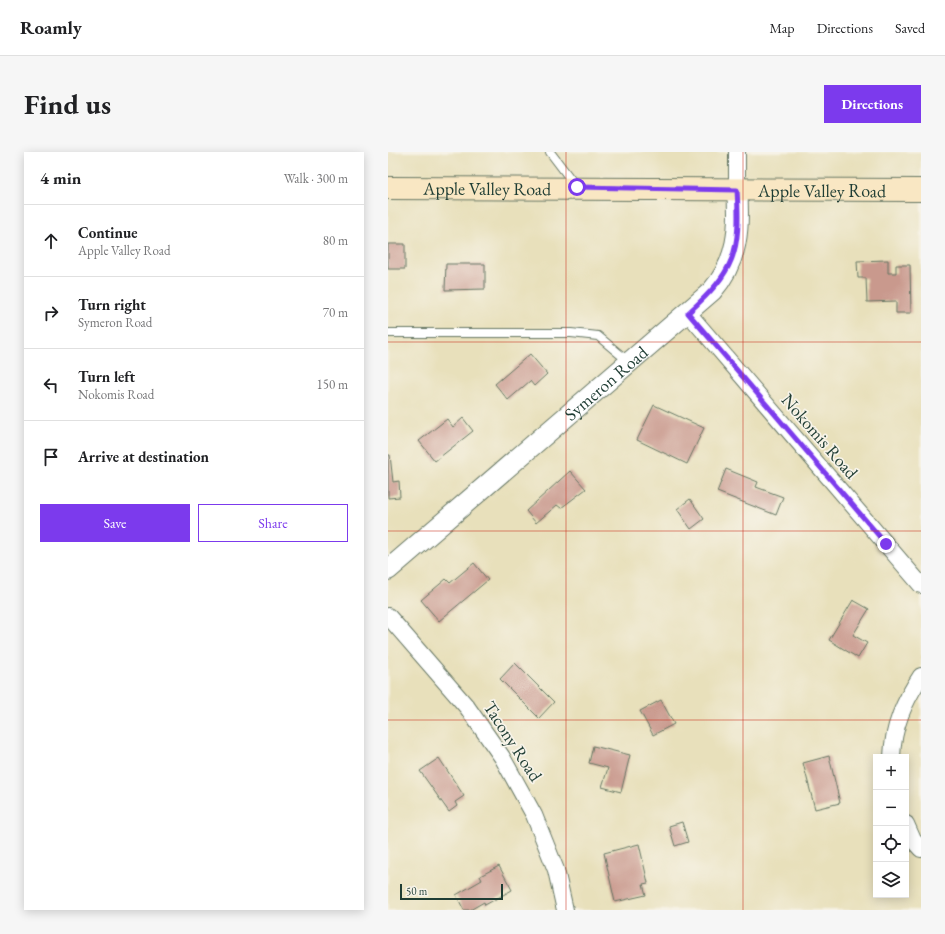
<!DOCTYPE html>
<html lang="en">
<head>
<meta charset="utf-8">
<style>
  body { margin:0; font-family:"EB Garamond",serif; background:#f6f6f6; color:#202124 }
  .controls { position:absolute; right:12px; bottom:12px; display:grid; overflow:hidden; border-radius:0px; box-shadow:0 2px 10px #0003 }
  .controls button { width:36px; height:36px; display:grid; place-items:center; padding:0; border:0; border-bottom:1px solid #e0e0e0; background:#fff; color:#202124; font:20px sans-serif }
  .scale { position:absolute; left:12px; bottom:10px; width:103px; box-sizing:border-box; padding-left:4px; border:2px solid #1f3d34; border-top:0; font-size:11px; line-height:14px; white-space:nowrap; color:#1f3d34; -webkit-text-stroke:3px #f7f3e8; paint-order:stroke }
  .stop { position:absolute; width:12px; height:12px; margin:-9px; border:3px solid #7c3aed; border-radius:50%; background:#fff }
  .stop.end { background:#7c3aed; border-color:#fff; box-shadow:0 1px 4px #0008 }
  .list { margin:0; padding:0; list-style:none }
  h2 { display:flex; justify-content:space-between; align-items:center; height:52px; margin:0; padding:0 16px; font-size:17px }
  h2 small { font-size:13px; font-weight:400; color:#757577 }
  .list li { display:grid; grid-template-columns:26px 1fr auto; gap:12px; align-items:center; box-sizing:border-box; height:72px; padding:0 16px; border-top:1px solid #e0e0e0 }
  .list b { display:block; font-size:15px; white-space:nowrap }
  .list p { margin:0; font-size:13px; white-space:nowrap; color:#757577 }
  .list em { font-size:13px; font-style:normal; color:#757577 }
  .actions { display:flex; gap:8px; padding:12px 16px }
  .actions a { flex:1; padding:9px 0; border:1px solid #7c3aed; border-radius:0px; text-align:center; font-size:14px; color:#7c3aed }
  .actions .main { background:#7c3aed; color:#fff }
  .icon { flex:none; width:22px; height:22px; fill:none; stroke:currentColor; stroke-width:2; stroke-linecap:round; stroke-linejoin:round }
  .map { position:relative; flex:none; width:533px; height:758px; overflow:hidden; border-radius:0px }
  header { display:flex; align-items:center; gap:24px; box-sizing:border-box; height:56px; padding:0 20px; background:#fff; border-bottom:1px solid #e0e0e0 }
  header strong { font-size:19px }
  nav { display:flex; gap:22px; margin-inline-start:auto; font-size:14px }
  .intro { display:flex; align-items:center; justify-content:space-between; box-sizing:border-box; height:96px; padding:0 24px }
  h1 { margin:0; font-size:28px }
  .button { padding:10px 18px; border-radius:0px; background:#7c3aed; color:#fff; font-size:14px; font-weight:700 }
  main { display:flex; gap:24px; padding:0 24px }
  aside { flex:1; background:#fff; border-radius:0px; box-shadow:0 2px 10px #0003 }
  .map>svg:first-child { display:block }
  .building { fill:#c9998d }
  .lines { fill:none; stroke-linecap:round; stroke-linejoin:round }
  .service-casing { stroke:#657663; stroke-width:10 }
  .minor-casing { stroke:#657663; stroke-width:18 }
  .tertiary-casing { stroke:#657663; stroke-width:22 }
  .secondary-casing { stroke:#657663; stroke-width:24 }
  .service { stroke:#fff; stroke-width:8 }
  .minor { stroke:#fff; stroke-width:16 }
  .tertiary { stroke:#fff; stroke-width:20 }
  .secondary { stroke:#f9e7c3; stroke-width:22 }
  .route { stroke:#7c3aed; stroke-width:5 }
  .grid { fill:none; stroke:#c8321e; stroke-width:1; stroke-opacity:0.55 }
  .labels { text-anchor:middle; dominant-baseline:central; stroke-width:3.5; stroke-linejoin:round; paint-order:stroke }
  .street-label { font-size:18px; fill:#1f3d34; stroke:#f7f3e8 }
</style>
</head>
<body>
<header>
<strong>Roamly</strong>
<nav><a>Map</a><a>Directions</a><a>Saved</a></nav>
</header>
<div class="intro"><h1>Find us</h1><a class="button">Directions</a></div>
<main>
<aside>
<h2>4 min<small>Walk · 300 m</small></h2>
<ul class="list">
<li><svg class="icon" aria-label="ahead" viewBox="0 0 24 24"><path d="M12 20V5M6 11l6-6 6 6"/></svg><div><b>Continue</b><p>Apple Valley Road</p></div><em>80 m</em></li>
<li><svg class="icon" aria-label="right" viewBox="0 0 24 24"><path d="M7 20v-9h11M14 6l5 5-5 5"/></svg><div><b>Turn right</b><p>Symeron Road</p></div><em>70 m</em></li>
<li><svg class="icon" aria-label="left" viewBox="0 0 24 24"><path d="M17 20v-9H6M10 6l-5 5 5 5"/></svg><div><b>Turn left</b><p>Nokomis Road</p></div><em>150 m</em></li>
<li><svg class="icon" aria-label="arrive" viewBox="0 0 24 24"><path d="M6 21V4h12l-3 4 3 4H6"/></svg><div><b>Arrive at destination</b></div></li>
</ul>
<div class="actions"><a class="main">Save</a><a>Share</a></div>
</aside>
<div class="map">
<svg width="533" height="758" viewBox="0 0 533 758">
  <rect width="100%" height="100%" fill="#f7f3e8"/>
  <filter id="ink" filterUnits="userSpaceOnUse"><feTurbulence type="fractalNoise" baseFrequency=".025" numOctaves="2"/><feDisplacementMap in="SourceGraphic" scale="8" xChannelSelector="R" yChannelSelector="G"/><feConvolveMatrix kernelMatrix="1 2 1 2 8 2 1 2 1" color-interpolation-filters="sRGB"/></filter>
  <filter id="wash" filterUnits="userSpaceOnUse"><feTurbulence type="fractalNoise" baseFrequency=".012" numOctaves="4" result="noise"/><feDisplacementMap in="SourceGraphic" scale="16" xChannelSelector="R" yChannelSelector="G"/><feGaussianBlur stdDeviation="0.9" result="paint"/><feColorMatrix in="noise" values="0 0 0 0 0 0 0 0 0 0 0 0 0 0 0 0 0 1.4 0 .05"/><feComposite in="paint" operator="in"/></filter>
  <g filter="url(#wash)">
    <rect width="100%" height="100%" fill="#e8e0bb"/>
    <g id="blocks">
      <!-- building -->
      <path class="building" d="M0,92H17V117H0Z
        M500,108V121H508V113H522L523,161H508V149L479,150L478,126H470L469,109Z
        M58,112H97V137L57,138Z
        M142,202L159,222L146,234L142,229L120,248L107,232Z
        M266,253L316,276L299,312L249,288Z
        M75,266L85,279L47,309L31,289L59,267L65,275Z
        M0,303H2L5,330L11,329L12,345L0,346Z
        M338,317L370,330L368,335L395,345L388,363L329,340Z
        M182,319L198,337L173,356L169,353L148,371L138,359Z
        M302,347L316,367L303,377L289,357Z
        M86,411L100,428L51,469L33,448L58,427L62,431Z
        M465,448L481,457L465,483L479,491L470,506L441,488Z
        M127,511L166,550L151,566L112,527Z
        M273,548L286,572L265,583L252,559Z
        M205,594L242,603L233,640L214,635L220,616L201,611Z
        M441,604L452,651L427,657L415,611Z
        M51,606L76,644L67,650L69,654L61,660L32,619Z
        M294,670L300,690L287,694L281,674Z
        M251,692L260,731L255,732L258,743L227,750L216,701Z
        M111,714L124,738L97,753L96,750L82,758H76L68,743L94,728L92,724Z"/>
    </g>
  </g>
  <g filter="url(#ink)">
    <use href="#blocks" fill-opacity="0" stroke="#657663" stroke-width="1"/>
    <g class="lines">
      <!-- service casing -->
      <g class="service-casing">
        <path id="service" d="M162,0L187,33
          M0,181H183L210,184L241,210"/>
      </g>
      <!-- minor casing -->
      <g class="minor-casing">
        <path id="minor" d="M349,38V0
          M300,161L533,433
          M0,464L79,555L114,605L146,663L168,718L177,758
          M504,605C505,574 516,550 533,524
          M518,672L525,688L533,697"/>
      </g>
      <!-- tertiary casing -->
      <g class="tertiary-casing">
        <g id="tertiary">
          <path id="s1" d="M0,418L324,139C350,109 352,76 349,38"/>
        </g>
      </g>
      <!-- secondary casing -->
      <g class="secondary-casing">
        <g id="secondary">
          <path id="s2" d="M0,36C178,35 355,39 533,38"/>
        </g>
      </g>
      <!-- service -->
      <use href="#service" class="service"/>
      <!-- minor -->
      <use href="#minor" class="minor"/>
      <!-- tertiary -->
      <use href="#tertiary" class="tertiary"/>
      <!-- secondary -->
      <use href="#secondary" class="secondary"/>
    </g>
  </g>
  <g class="lines" filter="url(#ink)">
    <!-- route -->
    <path class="route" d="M189,35L349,38C353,100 347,119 300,161L498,392"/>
  </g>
  <!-- grid -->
  <path class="grid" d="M178,0V758M355,0V758M0,190H533M0,379H533M0,568H533"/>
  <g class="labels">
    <!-- street labels -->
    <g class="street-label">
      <text stroke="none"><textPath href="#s2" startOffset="99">Apple Valley Road</textPath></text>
      <text stroke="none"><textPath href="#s2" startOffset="434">Apple Valley Road</textPath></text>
      <text stroke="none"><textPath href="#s1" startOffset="287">Symeron Road</textPath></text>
      <text transform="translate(432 284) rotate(49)">Nokomis Road</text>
      <text transform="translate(125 589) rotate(57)">Tacony Road</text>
    </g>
  </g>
</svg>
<div class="controls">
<button>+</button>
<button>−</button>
<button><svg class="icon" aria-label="locate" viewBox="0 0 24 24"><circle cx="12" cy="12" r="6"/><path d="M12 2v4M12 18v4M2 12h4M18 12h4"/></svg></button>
<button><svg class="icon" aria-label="layers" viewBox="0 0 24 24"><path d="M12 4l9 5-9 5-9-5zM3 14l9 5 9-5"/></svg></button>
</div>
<div class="scale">50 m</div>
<div class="stop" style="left:189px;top:35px"></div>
<div class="stop end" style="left:498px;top:392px"></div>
</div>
</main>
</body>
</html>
